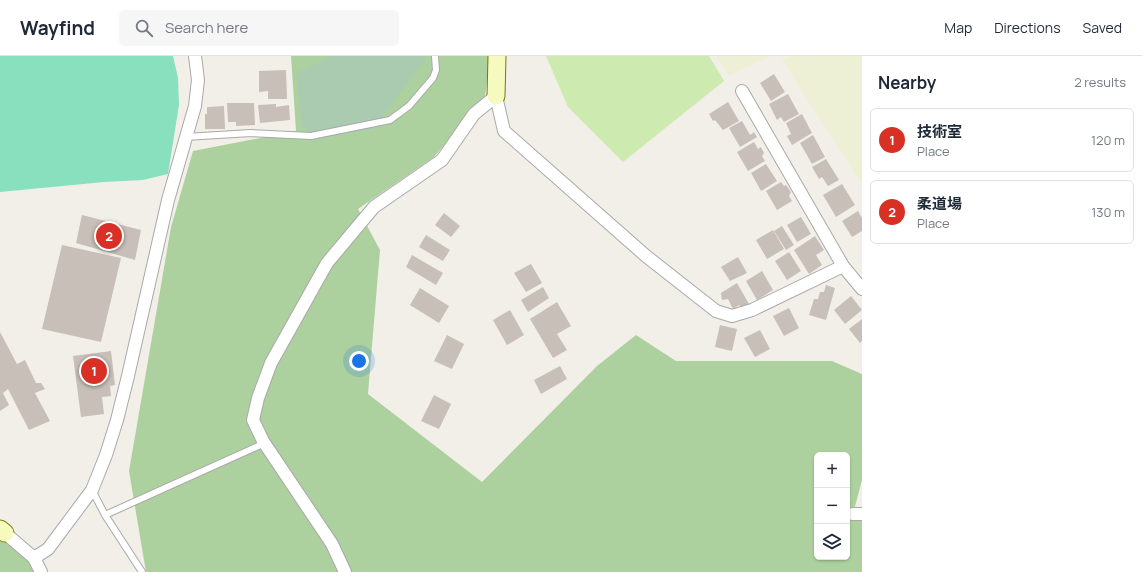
<!DOCTYPE html>
<html lang="en">
<head>
<meta charset="utf-8">
<style>
  body { margin:0; font-family:Manrope,"Noto Sans JP",sans-serif; background:#f6f6f7; color:#1f2937 }
  .controls { position:absolute; right:12px; bottom:12px; display:grid; overflow:hidden; border-radius:6px; box-shadow:0 1px 3px #0004 }
  .controls button { width:36px; height:36px; display:grid; place-items:center; padding:0; border:0; border-bottom:1px solid #e0e1e3; background:#fff; color:#1f2937; font:20px sans-serif }
  .you { position:absolute; left:359px; top:305px; width:14px; height:14px; margin:-10px; border:3px solid #fff; border-radius:50%; background:#1a73e8; box-shadow:0 0 0 6px #1a73e833 }
  .badge { display:grid; place-items:center; width:26px; height:26px; border-radius:50%; background:#d93025; color:#fff; font-size:13px; font-weight:700 }
  .pin { position:absolute; translate:-50% -50%; border:2px solid #fff; box-shadow:0 1px 4px #0006 }
  .list { margin:0; padding:0; list-style:none }
  h2 { display:flex; justify-content:space-between; align-items:center; height:52px; margin:0; padding:0 16px; font-size:17px }
  h2 small { font-size:13px; font-weight:400; color:#747a83 }
  .list li { display:grid; grid-template-columns:26px 1fr auto; gap:12px; align-items:center; box-sizing:border-box; height:64px; margin:0 8px 8px; padding:0 8px; border:1px solid #e0e1e3; border-radius:6px }
  .list b { display:block; font-size:15px; white-space:nowrap }
  .list p { margin:0; font-size:13px; white-space:nowrap; color:#747a83 }
  .list em { font-size:13px; font-style:normal; color:#747a83 }
  .icon { flex:none; width:22px; height:22px; fill:none; stroke:currentColor; stroke-width:2; stroke-linecap:round; stroke-linejoin:round }
  .map { position:relative; flex:none; width:862px; height:516px; overflow:hidden }
  header { display:flex; align-items:center; gap:24px; box-sizing:border-box; height:56px; padding:0 20px; background:#fff; border-bottom:1px solid #e0e1e3 }
  header strong { font-size:19px }
  nav { display:flex; gap:22px; margin-inline-start:auto; font-size:14px }
  .search { width:280px; height:36px; background:#f6f6f7; display:flex; align-items:center; gap:10px; box-sizing:border-box; padding:0 14px; border-radius:6px; color:#747a83; font-size:15px }
  main { display:flex }
  aside { flex:1; background:#fff }
  .map>svg:first-child { display:block }
  .farmland { fill:#eef0d5 }
  .grass { fill:#cdebb0 }
  .forest { fill:#add19e; fill-rule:evenodd }
  .cemetery { fill:#aacbaf }
  .pitch { fill:#88e0be }
  .building { fill:#c7bfb8 }
  .lines { fill:none; stroke-linecap:round; stroke-linejoin:round }
  .lane-casing { stroke:#a9a9a9; stroke-width:8 }
  .street-casing { stroke:#a9a9a9; stroke-width:14 }
  .secondary-casing { stroke:#707d05; stroke-width:19 }
  .lane { stroke:#fff; stroke-width:6 }
  .street { stroke:#fff; stroke-width:12 }
  .secondary { stroke:#f7fabf; stroke-width:17 }
</style>
</head>
<body>
<header>
<strong>Wayfind</strong>
<div class="search"><svg class="icon" aria-label="search" viewBox="0 0 24 24"><circle cx="10" cy="10" r="6"/><path d="M15 15l6 6"/></svg>Search here</div>
<nav><a>Map</a><a>Directions</a><a>Saved</a></nav>
</header>
<main>
<div class="map">
<svg width="862" height="516" viewBox="0 0 862 516">
  <rect width="100%" height="100%" fill="#f2efe9"/>
  <!-- farmland -->
  <path class="farmland" d="M716,0H770L729,20Z
    M789,0H862V129L782,4Z"/>
  <!-- grass -->
  <path class="grass" d="M546,0H709L724,25L623,106L568,51Z"/>
  <!-- forest -->
  <path class="forest" d="M291,0H490L485,41L434,101L358,153L380,194L368,338L482,426L597,310L636,279L676,305H832L862,318V424L853,458H862V516H146L129,415L171,171L193,95L296,75ZM817,399H847V501H817Z
    M0,482L28,497L40,516H0Z"/>
  <!-- cemetery -->
  <path class="cemetery" d="M331,0H428L373,73L314,83L302,69L296,17Z"/>
  <!-- pitch -->
  <path class="pitch" d="M0,0H173L178,22L179,49L168,118L143,124L104,126L0,136Z"/>
  <!-- building -->
  <path class="building" d="M286,14L287,43H268V35L259,36V15Z
    M774,18L785,36L771,45L760,27Z
    M788,38L799,58L784,66L781,61L777,64L769,48Z
    M728,46L739,65L723,74L715,64L713,65L709,58Z
    M227,47H254L255,69L236,70V66H228Z
    M276,48V51L289,49L290,64L260,67L258,49Z
    M224,50L225,73H205V58H207V51Z
    M802,58L812,77L792,89L787,80L791,78L786,67Z
    M742,65L750,79L754,76L757,81L740,91L729,72Z
    M813,79L825,101L812,108L800,87Z
    M754,86L758,93L761,91L764,97L762,100L765,105L748,115L737,96Z
    M826,103L839,124L828,130L822,121L819,123L812,111Z
    M766,108L777,125L761,135L751,117Z
    M781,126L784,130L786,129L791,136L789,140L792,145L777,154L766,135Z
    M842,128L855,149L836,161L823,139Z
    M858,155L862,162V175L852,181L842,165Z
    M444,157L460,170L451,181L435,169Z
    M82,159L141,174L135,204L76,187Z
    M801,161L811,178L797,186L787,169Z
    M782,170L794,189L786,194L774,175Z
    M773,174L784,193L767,203L756,184Z
    M426,179L450,194L443,205L419,191Z
    M815,180L824,194L816,199L822,209L809,218L794,194Z
    M62,189L121,202L101,286L42,273Z
    M789,196L801,215L787,224L775,205Z
    M412,199L443,217L436,229L406,211Z
    M738,201L747,217L730,225L721,211Z
    M531,208L542,227L526,236L514,217Z
    M762,215L773,234L757,244L746,225Z
    M737,227L749,248L742,252L739,249L733,253L728,243L722,244L721,237Z
    M826,229L835,232L826,264L809,259L814,243H818L820,236H824Z
    M543,231L549,242L528,256L521,244Z
    M420,232L449,250L439,267L410,249Z
    M851,240L862,254L845,268L834,254Z
    M557,246L571,270L557,278L567,294L553,302L530,263Z
    M789,252L799,272L784,280L773,260Z
    M510,254L524,279L507,289L493,264Z
    M862,263V285L860,287L849,273Z
    M720,269L737,273L732,295L715,291Z
    M760,274L770,293L755,301L744,282Z
    M0,276L17,308L25,304L36,327H41L45,333L35,337L50,365L29,374L8,333L3,337L9,349L0,355Z
    M447,279L464,288L452,313L434,305Z
    M111,295L115,329L110,330L111,340L102,341L104,358L81,361L73,300Z
    M560,310L567,323L541,338L534,324Z
    M434,339L451,348L439,373L421,365Z"/>
  <g class="lines">
    <!-- lane casing -->
    <g class="lane-casing">
      <path id="lane" d="M185,81L251,77L311,80L390,64L409,50L433,22L436,14L435,0
        M92,434L105,459L142,516
        M105,459L265,387"/>
    </g>
    <!-- street casing -->
    <g class="street-casing">
      <path id="street" d="M742,35L843,210L862,233
        M852,458H862
        M5,477L34,502L41,516
        M34,502L48,493L92,434L106,399L117,364L128,320L168,144L195,50L198,24L195,0
        M345,516L332,488L263,385L253,364L258,342L271,307L327,207L374,151L442,104L474,58L496,40L504,75L646,200L716,255L732,260L752,254L843,210"/>
    </g>
    <!-- secondary casing -->
    <g class="secondary-casing">
      <path id="secondary" d="M496,40L497,0
        M0,473L5,477"/>
    </g>
    <!-- lane -->
    <use href="#lane" class="lane"/>
    <!-- street -->
    <use href="#street" class="street"/>
    <!-- secondary -->
    <use href="#secondary" class="secondary"/>
  </g>
</svg>
<div class="controls">
<button>+</button>
<button>−</button>
<button><svg class="icon" aria-label="layers" viewBox="0 0 24 24"><path d="M12 4l9 5-9 5-9-5zM3 14l9 5 9-5"/></svg></button>
</div>
<div class="you"></div>
<div class="pin badge" style="left:94px;top:315px">1</div>
<div class="pin badge" style="left:109px;top:180px">2</div>
</div>
<aside>
<h2>Nearby<small>2 results</small></h2>
<ul class="list">
<li><span class="badge">1</span><div><b>技術室</b><p>Place</p></div><em>120 m</em></li>
<li><span class="badge">2</span><div><b>柔道場</b><p>Place</p></div><em>130 m</em></li>
</ul>
</aside>
</main>
</body>
</html>
